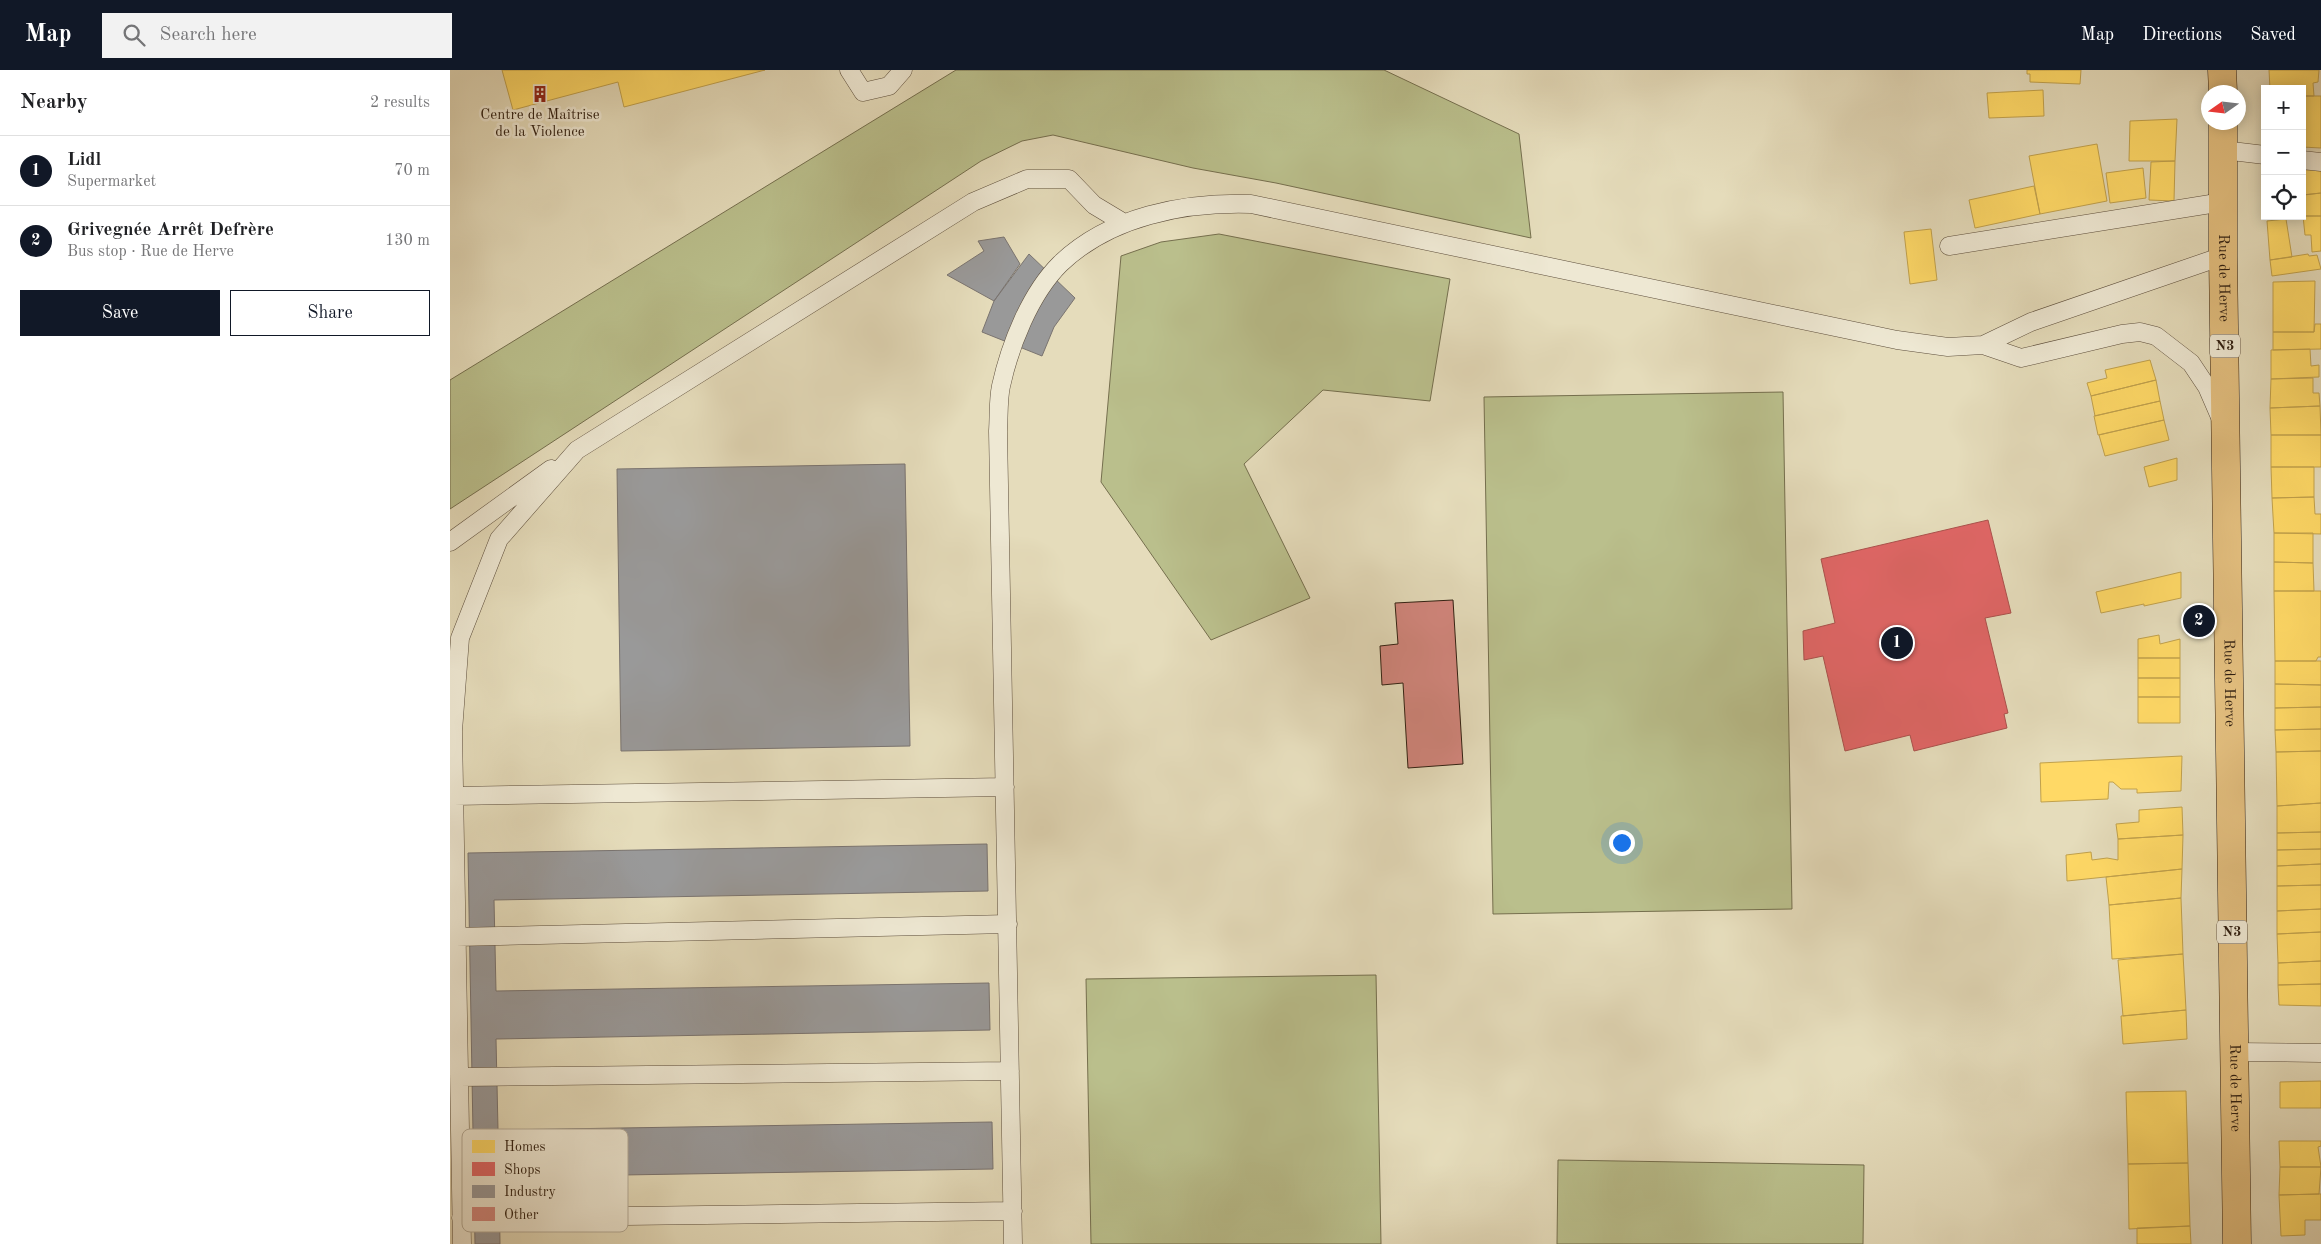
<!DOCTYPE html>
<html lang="en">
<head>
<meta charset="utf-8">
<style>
  body { margin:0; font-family:"Old Standard TT",serif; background:#f2f2f2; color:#202124 }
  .controls { position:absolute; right:15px; top:15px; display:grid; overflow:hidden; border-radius:0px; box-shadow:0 2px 12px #0003 }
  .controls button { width:45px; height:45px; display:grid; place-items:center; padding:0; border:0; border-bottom:1px solid #e0e0e0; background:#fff; color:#202124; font:25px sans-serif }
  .compass { position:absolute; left:1751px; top:15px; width:45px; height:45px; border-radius:50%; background:#fff; box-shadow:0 2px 12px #0003; rotate:256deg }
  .you { position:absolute; left:1171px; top:772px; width:18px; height:18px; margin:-12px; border:4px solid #fff; border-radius:50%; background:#1a73e8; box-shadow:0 0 0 8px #1a73e833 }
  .badge { display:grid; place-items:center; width:32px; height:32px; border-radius:50%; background:#111827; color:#fff; font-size:16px; font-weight:700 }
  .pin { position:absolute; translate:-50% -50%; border:2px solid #fff; box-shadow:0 1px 5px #0006 }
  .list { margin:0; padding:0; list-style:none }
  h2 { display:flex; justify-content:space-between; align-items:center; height:65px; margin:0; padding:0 20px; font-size:21px }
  h2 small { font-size:16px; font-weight:400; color:#757577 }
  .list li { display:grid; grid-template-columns:32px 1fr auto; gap:15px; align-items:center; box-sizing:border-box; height:70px; padding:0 20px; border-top:1px solid #e0e0e0 }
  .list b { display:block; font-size:19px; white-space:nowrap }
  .list p { margin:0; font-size:16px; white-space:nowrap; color:#757577 }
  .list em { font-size:16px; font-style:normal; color:#757577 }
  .actions { display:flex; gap:10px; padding:15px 20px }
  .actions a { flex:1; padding:11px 0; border:1px solid #111827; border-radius:0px; text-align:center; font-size:18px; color:#111827 }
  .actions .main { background:#111827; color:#fff }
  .icon { flex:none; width:28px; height:28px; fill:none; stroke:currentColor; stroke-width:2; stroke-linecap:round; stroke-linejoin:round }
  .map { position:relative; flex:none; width:1871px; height:1174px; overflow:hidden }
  header { display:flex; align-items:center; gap:30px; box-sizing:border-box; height:70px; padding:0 25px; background:#111827; color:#fff }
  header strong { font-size:24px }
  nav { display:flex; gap:28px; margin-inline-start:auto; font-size:18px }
  .search { width:350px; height:45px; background:#f2f2f2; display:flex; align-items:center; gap:12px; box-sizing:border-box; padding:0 18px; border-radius:0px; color:#757577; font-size:19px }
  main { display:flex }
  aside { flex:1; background:#fff }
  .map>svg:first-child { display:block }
  .green { fill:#babf8c; stroke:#756f4e }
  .homes { fill:#ffd966; stroke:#c1a14c }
  .shops { fill:#e06666; stroke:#ab514c }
  .industry { fill:#999; stroke:#7a7470 }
  .building { fill:#d2867d; stroke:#301f11 }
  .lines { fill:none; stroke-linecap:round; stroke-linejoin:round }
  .service-casing { stroke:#5d4e3c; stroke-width:19 }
  .primary-casing { stroke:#301f11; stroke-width:29 }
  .service { stroke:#eee8d3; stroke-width:18 }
  .primary { stroke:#e2be7e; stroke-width:28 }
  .labels { text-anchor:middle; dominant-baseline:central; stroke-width:5; stroke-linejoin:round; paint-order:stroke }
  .shield { fill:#eee8d3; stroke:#695b4b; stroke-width:1 }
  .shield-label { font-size:14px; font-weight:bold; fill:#301f11 }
  .poi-label { font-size:15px; fill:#301f11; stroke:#eee8d3 }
  .street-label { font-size:15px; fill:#301f11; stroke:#eee8d3 }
  .key { fill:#eee8d3; stroke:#b5ac99; stroke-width:1 }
  .key-label { font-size:14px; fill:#301f11 }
</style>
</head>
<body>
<header>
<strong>Map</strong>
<div class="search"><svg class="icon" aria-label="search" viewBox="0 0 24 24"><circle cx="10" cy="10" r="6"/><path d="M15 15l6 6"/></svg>Search here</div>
<nav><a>Map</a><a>Directions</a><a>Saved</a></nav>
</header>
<main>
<aside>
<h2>Nearby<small>2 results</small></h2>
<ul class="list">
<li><span class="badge">1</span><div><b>Lidl</b><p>Supermarket</p></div><em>70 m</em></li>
<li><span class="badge">2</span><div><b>Grivegnée Arrêt Defrère</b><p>Bus stop · Rue de Herve</p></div><em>130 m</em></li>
</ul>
<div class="actions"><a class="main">Save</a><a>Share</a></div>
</aside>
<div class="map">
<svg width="1871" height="1174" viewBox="0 0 1871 1174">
  <rect width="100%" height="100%" fill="#e5dcbb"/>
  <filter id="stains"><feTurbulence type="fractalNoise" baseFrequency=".004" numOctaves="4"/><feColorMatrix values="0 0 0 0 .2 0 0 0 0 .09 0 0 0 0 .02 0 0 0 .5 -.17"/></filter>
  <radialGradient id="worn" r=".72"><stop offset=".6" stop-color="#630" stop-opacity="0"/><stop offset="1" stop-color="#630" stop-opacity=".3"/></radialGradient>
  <!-- green -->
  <path class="green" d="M506,0H934L1069,64L1081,168L826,113L743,98L603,65L572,71L531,91L0,439V310Z
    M769,164L1000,209L980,331L873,320L794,394L860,528L761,570L651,412L671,186L711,172Z
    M1333,322L1342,839L1043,844L1034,327Z
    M926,905L931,1174H641L636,909Z
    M1108,1090L1414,1095L1413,1174H1107Z"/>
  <!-- homes -->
  <path class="homes" d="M52,0H315L174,37L168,12L63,40Z
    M1577,0H1631L1630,14L1580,12V4H1577Z
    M1819,0H1869L1868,12L1863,13L1864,26H1852V19H1820Z
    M1593,20L1594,46L1539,48L1537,23Z
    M1852,26H1871V78L1852,77Z
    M1727,49L1725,91H1679L1680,51Z
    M1647,74L1657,131L1590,144L1579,86Z
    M1725,91L1724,131L1699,130L1701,92Z
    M1693,98L1696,128L1660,133L1656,103Z
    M1871,99V123L1852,125V100Z
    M1584,116L1590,144L1525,158L1519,130Z
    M1871,123V146H1853L1854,125Z
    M1853,146H1871V181L1862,182L1861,165H1855Z
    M1836,149L1842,187L1820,190L1817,151Z
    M1481,159L1487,210L1460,214L1454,162Z
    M1858,184L1859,186L1867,185L1871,199L1822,206L1820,190Z
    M1865,211L1864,262H1823V212Z
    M1865,254H1871V279L1823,280V262H1864Z
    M1860,279L1861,296L1869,295V307L1821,309V280Z
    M1700,290L1706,310L1641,326L1637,313L1657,308L1655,300Z
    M1863,308V323H1869L1870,336L1820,338L1821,309Z
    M1706,310L1710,331L1645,346L1641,326Z
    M1710,331L1714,350L1648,365L1644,346Z
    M1870,336L1871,365H1821L1820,338Z
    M1714,350L1719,370L1655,386L1649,365Z
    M1821,365H1871V397H1821Z
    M1727,388V410L1699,417L1694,397Z
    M1821,397H1864V427L1822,428Z
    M1864,427L1865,444H1871V464L1824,463L1822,428Z
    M1824,463H1863V493L1824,492Z
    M1824,492L1863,493L1864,521H1824Z
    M1731,502V528L1694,536V534L1651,543L1646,522Z
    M1824,521H1871V587H1868L1866,591H1825Z
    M1709,565L1710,574L1730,569V588H1688V569Z
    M1688,588H1730V608H1688Z
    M1825,591H1871V615L1825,614Z
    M1688,608H1730V627H1688Z
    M1825,614L1871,615V637L1825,638Z
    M1688,627H1730V653H1688Z
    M1871,637V659L1825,660V638Z
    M1871,659V681L1826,682L1825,660Z
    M1871,681V733L1827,736L1826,682Z
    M1732,686L1731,721L1687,723V719H1671L1663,712H1659L1658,729L1591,732L1590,693Z
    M1871,733V762L1827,763V736Z
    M1732,737L1733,765L1668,769L1666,754L1689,752V740Z
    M1871,762V779L1827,780V763Z
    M1733,765L1732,799L1617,811L1616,785L1641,782L1642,790L1657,788L1668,790V769Z
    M1871,779V794L1827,796V780Z
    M1871,794V815L1827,816V796Z
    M1732,799L1731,828L1659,835L1656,807Z
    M1871,815V839L1827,841V816Z
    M1731,828L1733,884L1662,889L1659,835Z
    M1871,839V862L1827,864V841Z
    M1871,862V891L1828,893L1827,864Z
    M1733,884L1736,940L1673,946L1668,890Z
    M1871,891V914L1828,915V893Z
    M1871,914V936L1829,935L1828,915Z
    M1736,940L1737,969L1673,974L1671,946Z
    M1871,1011V1038H1830V1012Z
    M1736,1021L1738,1093L1678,1094L1676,1022Z
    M1829,1071H1871V1076L1868,1077L1871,1097H1830Z
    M1738,1093L1740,1156L1679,1159L1678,1094Z
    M1830,1097H1871L1869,1124L1829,1125Z
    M1869,1124H1871V1150H1855V1165L1831,1166L1829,1125Z
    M1740,1156L1741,1174H1687V1158Z"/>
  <!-- shops -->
  <path class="shops" d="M1538,450L1561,543L1535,548L1558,643L1554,644L1557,658L1464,681L1460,665L1395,681L1373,586L1354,590L1353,561L1385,553L1371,489Z"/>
  <!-- industry -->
  <path class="industry" d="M554,167L570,194L544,231L497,205L534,181L528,171Z
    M579,184L625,228L604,257L592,286L532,262L544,231Z
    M455,394L460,676L171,681L167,399Z
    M537,774L538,821L44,830L46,921L539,913L540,960L46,969L48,1060L542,1052L543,1099L49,1107L50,1174H25L18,783Z"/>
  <!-- building -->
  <path class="building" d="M1003,530L1013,694L958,698L953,613L932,615L930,576L948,574L945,533Z"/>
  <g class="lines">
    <!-- service casing -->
    <g class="service-casing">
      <path id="service" d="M399,0L413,22L439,16L453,0
        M1773,80L1815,85
        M1852,90L1871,92
        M1499,176L1773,132
        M1533,275L1581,252L1773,186
        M0,472L101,399
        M4,726L555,717
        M6,867L558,854
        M1784,982L1871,983
        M9,1007L560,1001
        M11,1148L563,1141
        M12,1174L3,661L10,568L49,469L127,380L523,132L577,109H619L644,135L674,153
        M563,1174L548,361C549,346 548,330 551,316C560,275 580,224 610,194C660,146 734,132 801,134L1447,270L1498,277L1533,275L1571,288L1672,264L1690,262L1706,266L1741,293L1757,317L1770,347"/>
    </g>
    <!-- primary casing -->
    <g class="primary-casing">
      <g id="primary">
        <path d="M1772,0L1773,22"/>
        <path id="s1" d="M1773,52V186L1787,1174"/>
      </g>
    </g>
    <!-- service -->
    <use href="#service" class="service"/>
    <!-- primary -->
    <use href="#primary" class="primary"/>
  </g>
  <!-- icons -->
  <defs>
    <g id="building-bare" transform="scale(1.35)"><path d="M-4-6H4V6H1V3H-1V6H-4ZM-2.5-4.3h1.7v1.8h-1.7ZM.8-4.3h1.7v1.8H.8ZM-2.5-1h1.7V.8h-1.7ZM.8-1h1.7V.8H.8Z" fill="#8f2418" stroke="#eee8d3" stroke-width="2.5" paint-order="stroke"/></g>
  </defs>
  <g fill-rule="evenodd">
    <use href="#building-bare" x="90" y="24"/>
  </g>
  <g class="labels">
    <!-- shield labels -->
    <g class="shield">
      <rect x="1760" y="264.5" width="30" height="23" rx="4"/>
      <rect x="1767" y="850.5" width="30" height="23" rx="4"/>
    </g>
    <g class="shield-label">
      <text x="1775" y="276">N3</text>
      <text x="1782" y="862">N3</text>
    </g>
    <!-- poi labels -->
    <g class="poi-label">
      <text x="90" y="45">Centre de Maîtrise<tspan x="90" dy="17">de la Violence</tspan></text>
    </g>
    <!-- street labels -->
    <g class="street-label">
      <text stroke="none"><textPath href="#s1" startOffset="156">Rue de Herve</textPath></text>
      <text stroke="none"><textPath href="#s1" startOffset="561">Rue de Herve</textPath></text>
      <text stroke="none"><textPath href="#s1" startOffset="966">Rue de Herve</textPath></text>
    </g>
  </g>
  <!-- legend -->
  <rect x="12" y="1059" width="166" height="103" rx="8" class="key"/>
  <rect x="22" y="1070" width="23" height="13" fill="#ffd966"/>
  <rect x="22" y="1092" width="23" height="14" fill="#e06666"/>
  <rect x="22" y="1115" width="23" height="13" fill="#999"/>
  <rect x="22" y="1137" width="23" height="14" fill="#d2867d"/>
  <g class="key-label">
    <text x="54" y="1081">Homes</text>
    <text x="54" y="1104">Shops</text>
    <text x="54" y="1126">Industry</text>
    <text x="54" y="1149">Other</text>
  </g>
  <rect width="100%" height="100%" filter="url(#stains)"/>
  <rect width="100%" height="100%" fill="url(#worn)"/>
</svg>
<div class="controls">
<button>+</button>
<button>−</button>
<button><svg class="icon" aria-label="locate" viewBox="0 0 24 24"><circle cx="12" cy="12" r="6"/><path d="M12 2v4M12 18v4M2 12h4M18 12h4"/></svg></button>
</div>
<svg class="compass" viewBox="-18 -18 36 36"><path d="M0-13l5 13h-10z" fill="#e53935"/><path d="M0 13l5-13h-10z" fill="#757577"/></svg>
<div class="you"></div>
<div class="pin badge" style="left:1447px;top:573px">1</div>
<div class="pin badge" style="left:1749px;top:551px">2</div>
</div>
</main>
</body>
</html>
